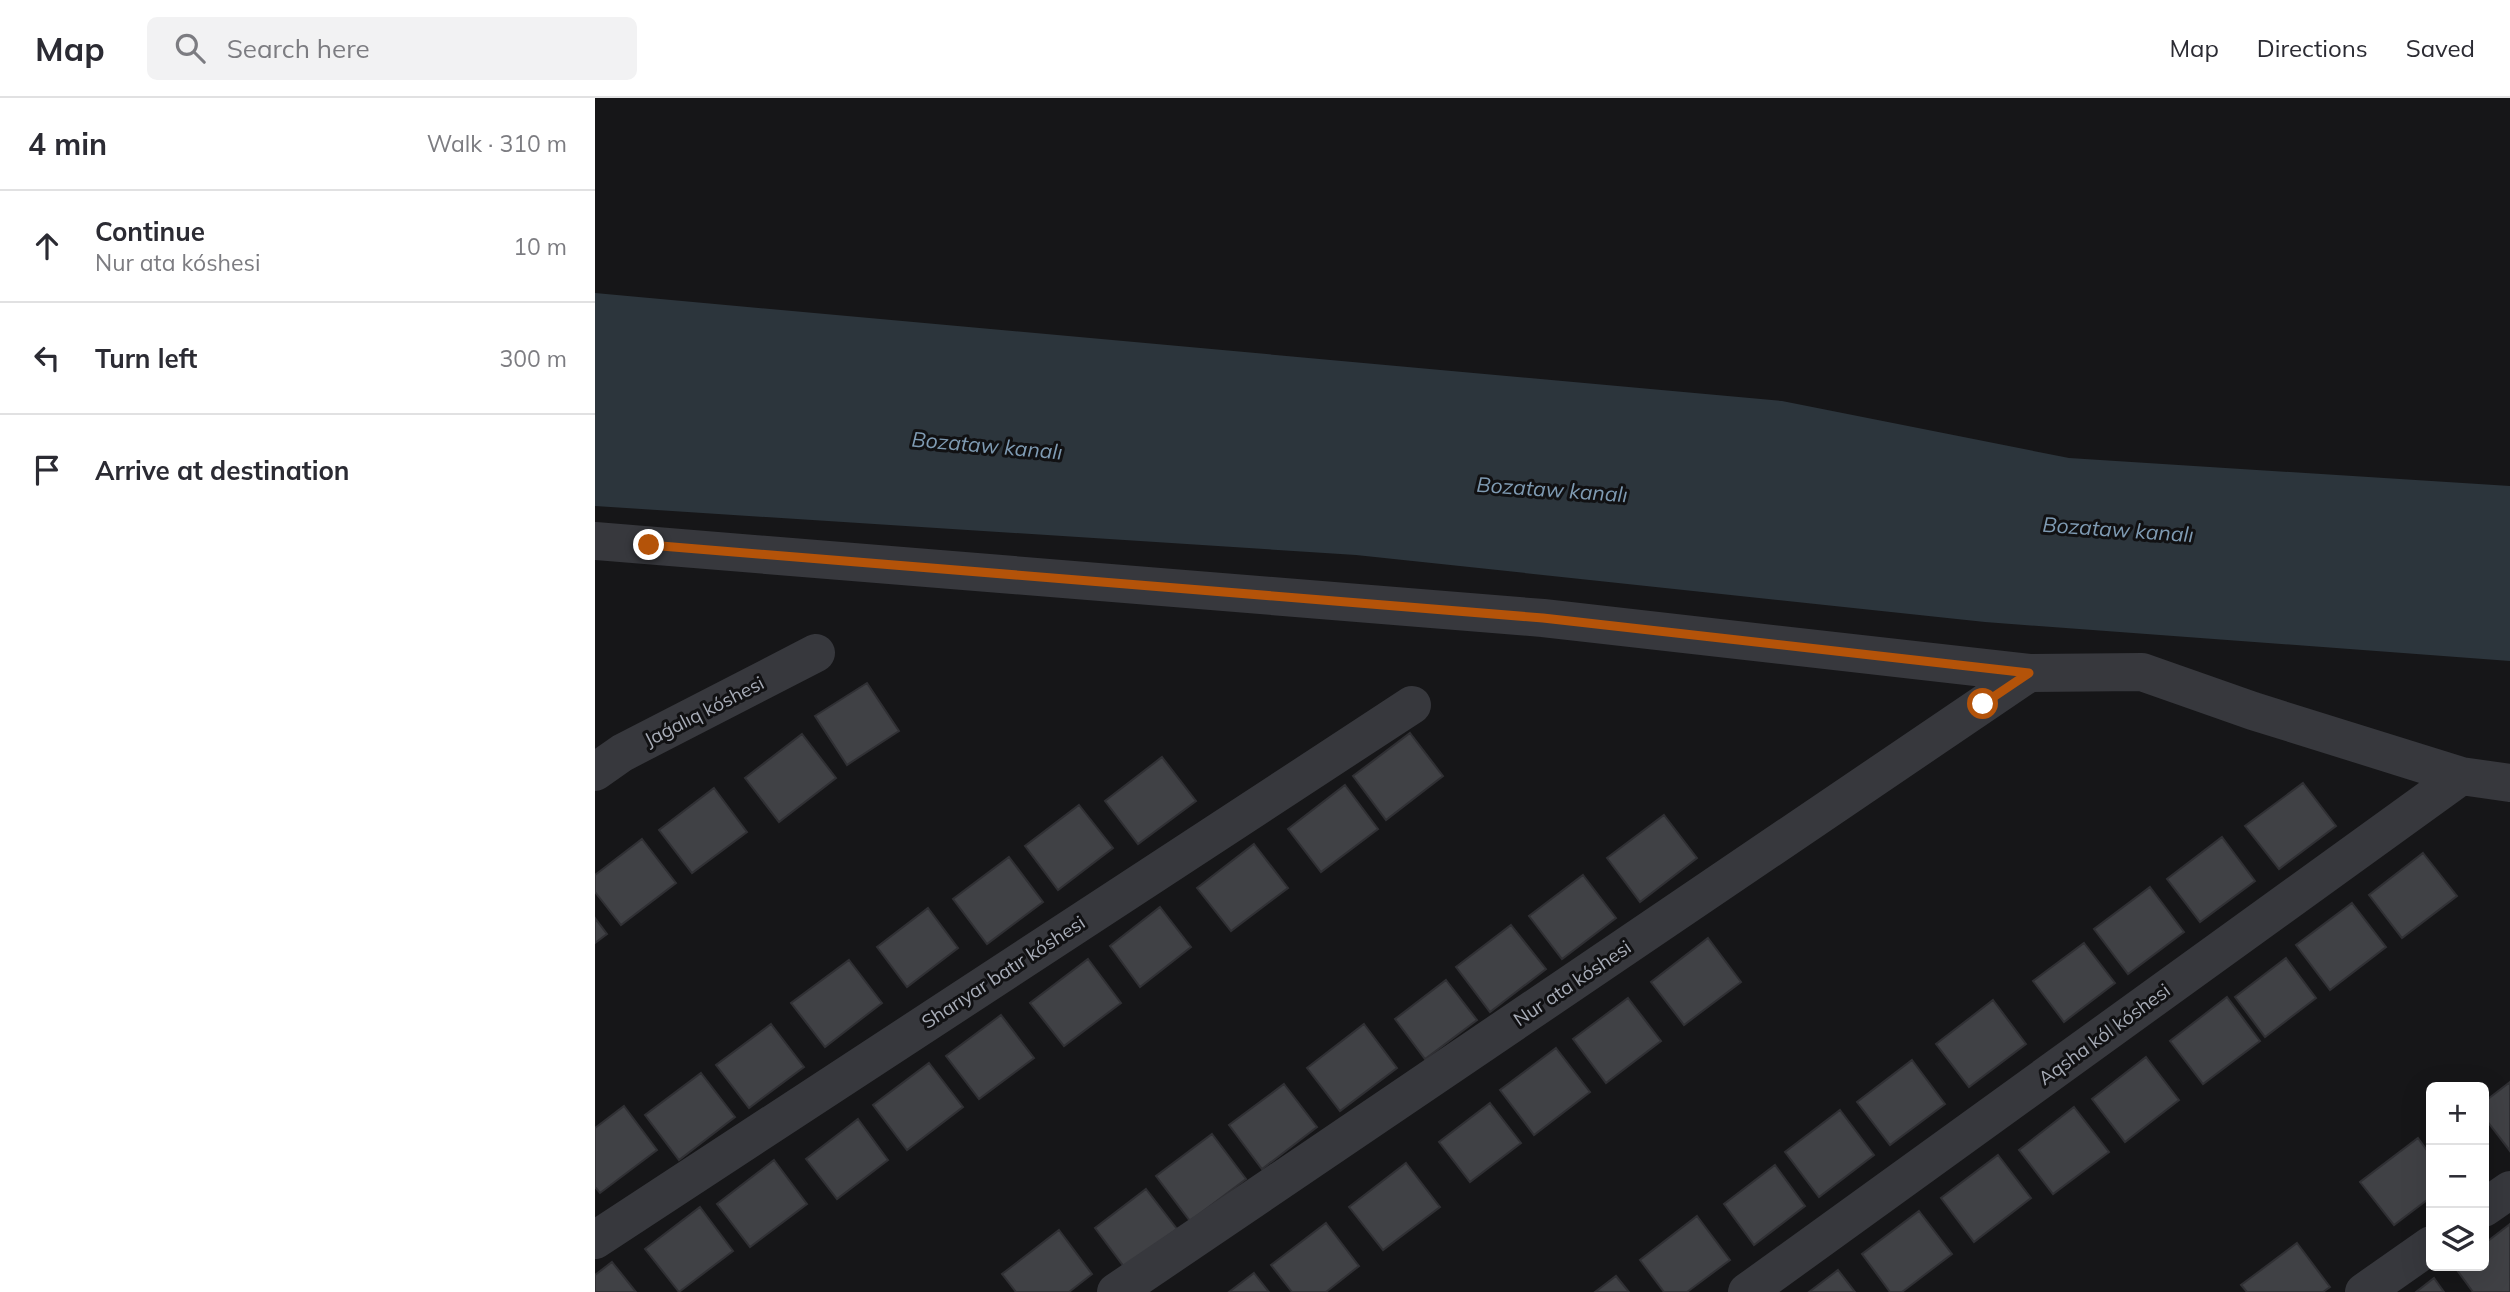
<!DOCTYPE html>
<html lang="en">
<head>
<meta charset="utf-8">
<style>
  body { margin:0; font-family:Mulish,sans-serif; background:#f2f2f3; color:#2b2b33 }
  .controls { position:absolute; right:21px; bottom:21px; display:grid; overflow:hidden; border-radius:10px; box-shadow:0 7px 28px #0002 }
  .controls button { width:63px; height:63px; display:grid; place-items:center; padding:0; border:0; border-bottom:2px solid #e1e1e2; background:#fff; color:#2b2b33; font:35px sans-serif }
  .stop { position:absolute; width:21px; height:21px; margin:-16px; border:5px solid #b45309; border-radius:50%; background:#fff }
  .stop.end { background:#b45309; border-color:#fff; box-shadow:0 2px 7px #0008 }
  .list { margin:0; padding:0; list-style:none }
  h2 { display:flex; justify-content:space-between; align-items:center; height:91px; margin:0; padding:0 28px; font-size:30px }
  h2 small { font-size:23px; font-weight:400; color:#7c7c81 }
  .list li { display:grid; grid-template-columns:46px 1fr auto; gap:21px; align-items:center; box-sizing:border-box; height:112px; padding:0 28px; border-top:2px solid #e1e1e2 }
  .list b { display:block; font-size:26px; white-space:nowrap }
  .list p { margin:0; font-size:23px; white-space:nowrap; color:#7c7c81 }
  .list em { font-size:23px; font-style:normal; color:#7c7c81 }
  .icon { flex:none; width:38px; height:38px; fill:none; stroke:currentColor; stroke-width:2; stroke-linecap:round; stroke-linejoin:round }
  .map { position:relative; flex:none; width:1915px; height:1194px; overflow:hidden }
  header { display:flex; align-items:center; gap:42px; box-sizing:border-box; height:98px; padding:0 35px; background:#fff; border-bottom:2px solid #e1e1e2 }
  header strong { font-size:33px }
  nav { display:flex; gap:38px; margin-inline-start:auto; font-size:24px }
  .search { width:490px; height:63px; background:#f2f2f3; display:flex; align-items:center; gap:18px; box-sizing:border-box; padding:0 24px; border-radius:10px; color:#7c7c81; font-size:26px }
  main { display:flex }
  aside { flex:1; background:#fff }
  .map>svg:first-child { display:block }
  .water { fill:#2c353c }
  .building { fill:#404145; stroke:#303034; stroke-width:2 }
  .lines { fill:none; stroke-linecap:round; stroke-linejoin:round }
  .minor { stroke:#37383d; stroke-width:38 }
  .route { stroke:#b45309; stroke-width:9 }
  .labels { text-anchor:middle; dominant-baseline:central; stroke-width:6; stroke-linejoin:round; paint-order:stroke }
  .street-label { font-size:19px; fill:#a8adb8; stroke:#111113 }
  .water-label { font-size:21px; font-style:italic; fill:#7f9bb3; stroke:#111113 }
</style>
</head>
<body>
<header>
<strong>Map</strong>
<div class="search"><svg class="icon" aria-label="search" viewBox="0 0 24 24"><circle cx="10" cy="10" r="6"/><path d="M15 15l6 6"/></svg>Search here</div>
<nav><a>Map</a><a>Directions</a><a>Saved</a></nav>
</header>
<main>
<aside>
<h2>4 min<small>Walk · 310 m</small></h2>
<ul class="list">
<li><svg class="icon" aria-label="ahead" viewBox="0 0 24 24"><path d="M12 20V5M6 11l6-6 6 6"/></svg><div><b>Continue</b><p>Nur ata kóshesi</p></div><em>10 m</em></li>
<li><svg class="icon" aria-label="left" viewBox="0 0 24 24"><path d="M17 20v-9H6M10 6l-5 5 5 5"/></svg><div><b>Turn left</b></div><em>300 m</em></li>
<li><svg class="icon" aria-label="arrive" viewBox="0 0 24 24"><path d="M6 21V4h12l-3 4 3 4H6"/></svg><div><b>Arrive at destination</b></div></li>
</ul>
</aside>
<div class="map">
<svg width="1915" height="1194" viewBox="0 0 1915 1194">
  <rect width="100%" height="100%" fill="#161618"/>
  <!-- water -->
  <path class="water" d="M0,195L1187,303L1474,360L1915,388V563L1390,524L761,457L0,408Z"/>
  <!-- building -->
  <path class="building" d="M272,585L304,633L252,667L220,618Z
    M815,635L848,678L791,722L758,678Z
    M207,636L241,680L184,724L150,680Z
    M567,659L601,703L543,746L510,703Z
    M1708,685L1741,728L1684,771L1650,728Z
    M750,687L783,731L726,774L693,731Z
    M119,690L152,734L97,775L64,732Z
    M484,707L518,750L463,792L430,748Z
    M1069,717L1102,760L1045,804L1012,760Z
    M1627,739L1660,783L1605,824L1572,781Z
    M47,741L81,785L26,827L0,794V777Z
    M659,746L693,790L636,833L602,790Z
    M1828,755L1862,798L1807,840L1774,797Z
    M414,759L448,804L392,846L358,801Z
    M988,777L1021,820L967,861L934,818Z
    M1555,789L1589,834L1533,876L1499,831Z
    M1757,805L1791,849L1735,892L1701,847Z
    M565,809L596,849L545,889L515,848Z
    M333,810L363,850L312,889L282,849Z
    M0,820L12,836L0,845Z
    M916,827L951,871L895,914L861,869Z
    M1113,840L1146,884L1089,927L1056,884Z
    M1489,845L1520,885L1469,924L1438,883Z
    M1691,860L1721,900L1670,939L1640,899Z
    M493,861L526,905L469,948L435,905Z
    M254,862L287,905L230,949L196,905Z
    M851,882L882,922L830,961L800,921Z
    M1632,899L1665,943L1608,986L1575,943Z
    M1033,900L1066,943L1011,985L978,941Z
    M1398,902L1431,946L1374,989L1341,946Z
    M406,917L439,960L384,1001L351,958Z
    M176,926L209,969L154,1010L121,967Z
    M769,926L802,970L745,1013L712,970Z
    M961,950L995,994L939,1037L905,992Z
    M1551,959L1584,1002L1530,1044L1497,1001Z
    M1317,962L1350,1006L1295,1047L1262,1004Z
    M334,965L368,1009L312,1052L278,1007Z
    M106,975L140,1019L84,1062L50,1017Z
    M1915,984V1053L1889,1019V1004Z
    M689,986L722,1029L667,1071L634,1027Z
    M895,1005L926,1045L875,1084L844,1044Z
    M29,1008L62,1052L5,1095L0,1089V1030Z
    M1479,1009L1514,1054L1458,1096L1424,1052Z
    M1245,1012L1279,1057L1224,1099L1190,1054Z
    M263,1021L293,1062L242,1101L211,1061Z
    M617,1036L651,1081L595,1123L561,1078Z
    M1823,1040L1836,1058V1099L1799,1127L1765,1084Z
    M1403,1057L1436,1100L1379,1144L1346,1100Z
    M179,1062L212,1106L155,1149L122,1106Z
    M811,1065L845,1109L788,1152L754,1109Z
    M1180,1067L1210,1108L1159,1147L1129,1106Z
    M551,1091L582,1131L530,1170L500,1130Z
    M105,1109L138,1153L84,1194L50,1151Z
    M1324,1113L1357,1156L1307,1194H1295L1267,1156Z
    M1102,1118L1135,1162L1092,1194H1069L1045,1162Z
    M731,1125L764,1168L731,1194H697L676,1167Z
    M1915,1126V1194H1878L1859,1168H1889V1146Z
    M464,1132L497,1176L474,1194H421L407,1176Z
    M1702,1145L1735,1189L1728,1194H1652L1646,1187Z
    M17,1164L41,1194H0V1177Z
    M1243,1172L1260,1194H1214Z
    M659,1175L674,1194H634Z
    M1021,1178L1034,1194H1000Z
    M1839,1180L1849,1194H1821Z"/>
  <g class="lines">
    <!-- minor -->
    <path class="minor" d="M0,443L948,520L1434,575L1547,574L1658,613L1866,678L1915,685
      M0,674L27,655L221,555
      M1889,1110L1915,1092
      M0,1142L817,607
      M521,1194L1434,575
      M1152,1194L1866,678
      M1769,1194L1836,1147"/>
  </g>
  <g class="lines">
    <!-- route -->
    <path class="route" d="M54,447L948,520L1434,575L1388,606"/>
  </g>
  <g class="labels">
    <!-- street labels -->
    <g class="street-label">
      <text transform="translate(109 613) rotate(-27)">Jaǵalıq kóshesi</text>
      <text transform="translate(408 874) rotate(-33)">Sharıyar batır kóshesi</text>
      <text transform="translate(977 885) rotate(-34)">Nur ata kóshesi</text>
      <text transform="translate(1509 936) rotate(-36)">Aqsha kól kóshesi</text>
    </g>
    <!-- water labels -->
    <g class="water-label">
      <text transform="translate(392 347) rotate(5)">Bozataw kanalı</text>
      <text transform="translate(957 391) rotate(4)">Bozataw kanalı</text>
      <text transform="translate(1523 431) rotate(4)">Bozataw kanalı</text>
    </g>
  </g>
</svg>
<div class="controls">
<button>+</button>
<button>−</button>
<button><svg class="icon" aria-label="layers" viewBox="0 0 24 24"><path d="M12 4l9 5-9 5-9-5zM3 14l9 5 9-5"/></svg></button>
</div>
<div class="stop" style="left:1388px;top:606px"></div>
<div class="stop end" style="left:54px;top:447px"></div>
</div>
</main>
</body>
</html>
